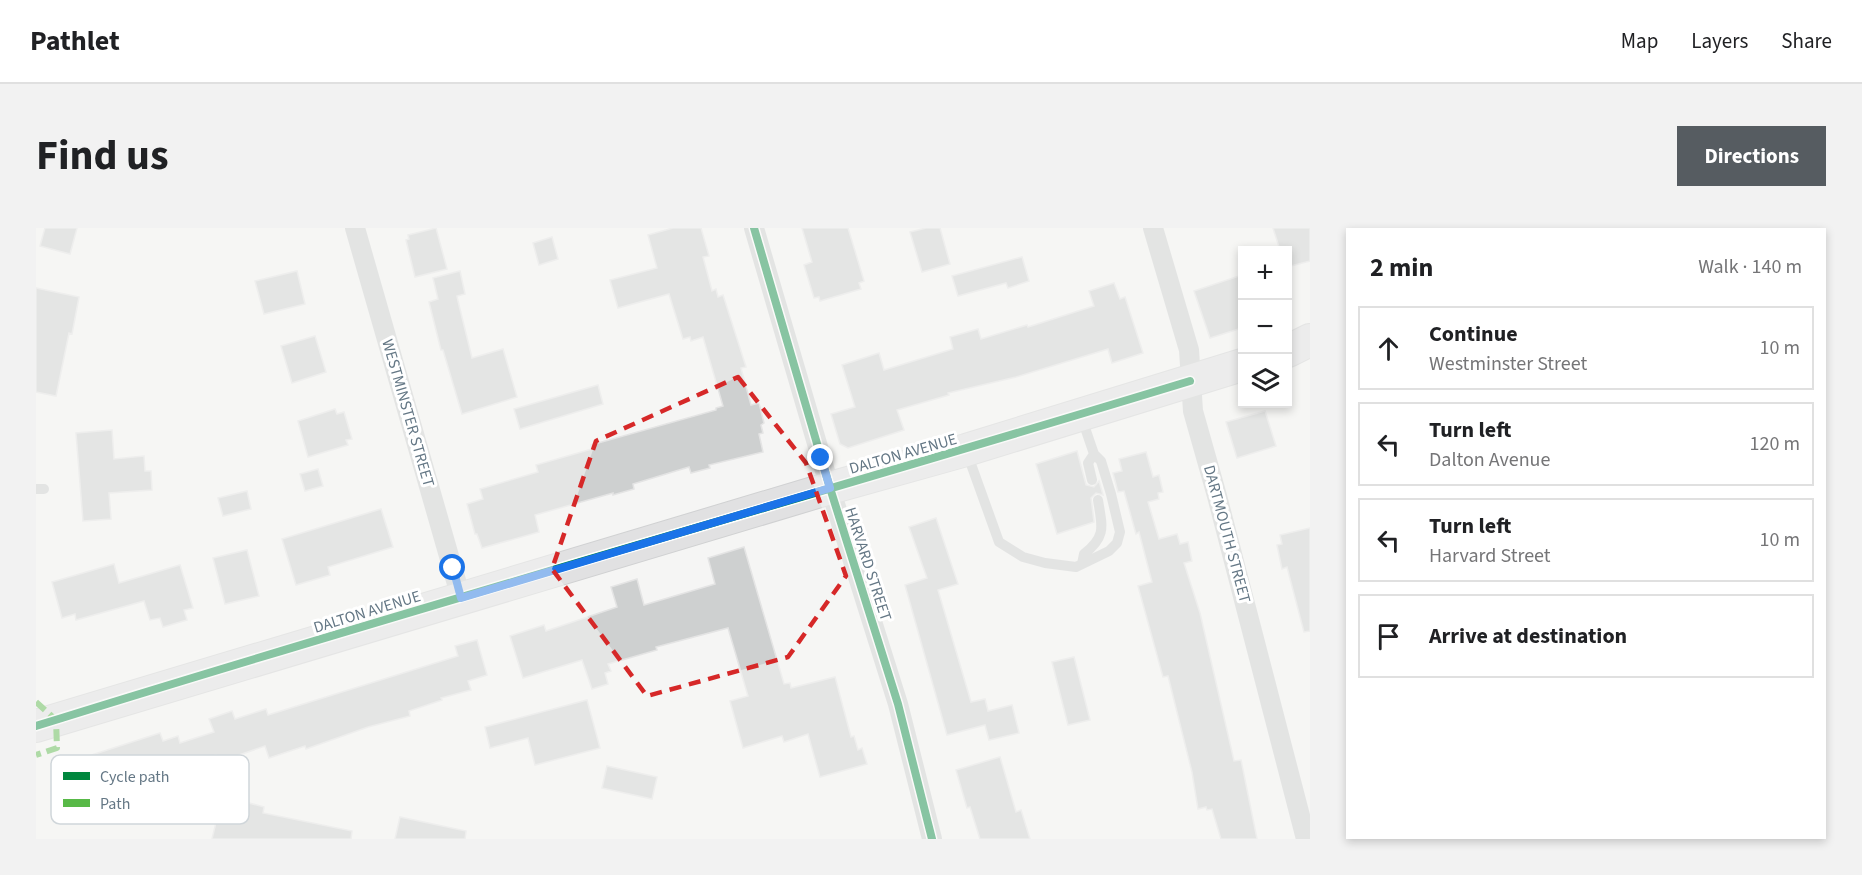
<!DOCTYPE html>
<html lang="en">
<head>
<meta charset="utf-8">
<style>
  body { margin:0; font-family:"Source Sans 3",sans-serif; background:#f2f2f2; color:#202124 }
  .controls { position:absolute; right:18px; top:18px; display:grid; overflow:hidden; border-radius:0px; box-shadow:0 3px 9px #0003 }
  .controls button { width:54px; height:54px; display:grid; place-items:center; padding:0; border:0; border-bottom:2px solid #e0e0e0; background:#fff; color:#202124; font:30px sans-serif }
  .stop { position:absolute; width:18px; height:18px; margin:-14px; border:4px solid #1a73e8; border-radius:50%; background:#fff }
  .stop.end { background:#1a73e8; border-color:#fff; box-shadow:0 2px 6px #0008 }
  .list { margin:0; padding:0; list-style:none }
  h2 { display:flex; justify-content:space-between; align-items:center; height:78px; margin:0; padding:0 24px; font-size:26px }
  h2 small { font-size:20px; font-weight:400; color:#757577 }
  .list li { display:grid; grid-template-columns:39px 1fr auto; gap:18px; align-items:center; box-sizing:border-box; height:84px; margin:0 12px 12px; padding:0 12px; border:2px solid #e0e0e0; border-radius:0px }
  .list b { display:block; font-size:22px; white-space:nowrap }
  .list p { margin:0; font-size:20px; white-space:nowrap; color:#757577 }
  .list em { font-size:20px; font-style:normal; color:#757577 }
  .icon { flex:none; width:33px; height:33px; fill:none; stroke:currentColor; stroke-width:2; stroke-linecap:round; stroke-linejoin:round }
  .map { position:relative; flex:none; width:1274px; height:611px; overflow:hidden; border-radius:0px }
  header { display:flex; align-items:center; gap:36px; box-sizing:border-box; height:84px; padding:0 30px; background:#fff; border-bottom:2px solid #e0e0e0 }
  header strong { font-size:28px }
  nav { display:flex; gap:33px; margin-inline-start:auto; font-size:21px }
  .intro { display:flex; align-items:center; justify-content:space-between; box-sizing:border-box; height:144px; padding:0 36px }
  h1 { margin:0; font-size:42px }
  .button { padding:15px 27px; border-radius:0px; background:#565c61; color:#fff; font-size:21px; font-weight:700 }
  main { display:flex; gap:36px; padding:0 36px }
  aside { flex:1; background:#fff; border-radius:0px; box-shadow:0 3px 9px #0003 }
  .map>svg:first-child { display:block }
  .building { fill:#ced0d0; stroke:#e4e4e4; stroke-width:1.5 }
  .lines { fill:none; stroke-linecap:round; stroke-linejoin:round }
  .primary-casing { stroke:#d0d1d2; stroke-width:34 }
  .lane { stroke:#cdcfcf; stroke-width:10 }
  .street { stroke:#cdcfcf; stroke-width:20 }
  .primary { stroke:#e1e1e2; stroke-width:32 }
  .quiet { stroke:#58b947; stroke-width:6; stroke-dasharray:12 6; stroke-linecap:butt }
  .cycleway-casing { stroke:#fff; stroke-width:11 }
  .cycleway { stroke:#00873e; stroke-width:8 }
  .route { stroke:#1a73e8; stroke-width:8 }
  .marked { fill:none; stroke:#d62828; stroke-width:4.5; stroke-dasharray:12 8; stroke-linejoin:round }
  .labels { text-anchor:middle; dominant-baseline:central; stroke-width:6; stroke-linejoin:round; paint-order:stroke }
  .street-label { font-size:16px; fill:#647785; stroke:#fff }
  .key { fill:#fff; stroke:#d0d6da; stroke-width:1.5 }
  .key-label { font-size:16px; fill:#647785 }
</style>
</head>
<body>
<header>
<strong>Pathlet</strong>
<nav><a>Map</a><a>Layers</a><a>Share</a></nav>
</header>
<div class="intro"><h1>Find us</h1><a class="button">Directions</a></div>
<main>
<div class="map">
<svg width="1274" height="611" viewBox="0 0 1274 611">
  <rect width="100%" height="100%" fill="#f5f5f4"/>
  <!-- building -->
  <path class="building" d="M9,0H41L34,26L4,18Z
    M400,0L411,41L379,49L370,12L373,11L372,7Z
    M637,0H665L673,28L667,29L676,63L680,61L682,69L687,67L710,139L705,140L715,177L723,175L728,195L725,197L727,205L723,206L727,224L673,237L674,240L655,245L653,239L597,256L598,261L577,267V265L499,287L503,304L446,320L441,306H439L431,276L447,271L444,261L502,244L500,237L556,221L555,217L680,182V180L687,178L667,109L655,113L654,109L647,111L633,66L582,80L574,52L621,40L612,7Z
    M766,0H812L828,53L823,55L825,61L784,73L783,69L778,70L768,37L776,34Z
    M890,0H904L914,36L886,44L874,4Z
    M1237,0H1274V33L1251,39V22H1244Z
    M516,9L522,31L503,37L497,15Z
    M986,29L993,53L972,60L970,55L922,68L916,48Z
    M261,43L269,76L228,86L219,53Z
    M424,43L429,66L421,68L422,73L436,130L467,121L481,169L426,186L407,122H405L393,74L402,71L397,50Z
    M1206,47V100L1174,110L1158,63Z
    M1078,55L1084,71L1089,69L1107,125L1076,135L1072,121L980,149L912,165L913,167L861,182L868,202L812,220L804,216L795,186L819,179L806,137L843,125L848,142L917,121L914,109L942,101L945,111L991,97L992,99L1058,78L1053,63Z
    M0,60L43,69L36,106L33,105L20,168L0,164Z
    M279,108L290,144L256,155L245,118Z
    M562,157L567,176L484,201L478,181Z
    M299,181L301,186L308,184L316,211L310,212L312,217L272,229L262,193Z
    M1229,183L1240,218L1201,230L1190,194Z
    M76,202L78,231L108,228L109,243H115L116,262L73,265L75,291L47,293L40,205Z
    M1041,223L1050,257L1058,259L1063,253L1067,267L1060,265L1055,270L1058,294L1021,306L1000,236Z
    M1110,224L1117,249L1123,247L1127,264L1122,265L1123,271L1112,274L1123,311L1141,306L1144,316L1152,314L1156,333L1148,335L1164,385L1198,533L1205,532L1221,611H1185L1176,581L1171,582L1170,579L1162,581L1156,544L1132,448L1127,449L1102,358L1116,354L1103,304L1100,306L1088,263L1082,264L1077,245L1086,243L1083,231Z
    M282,241L287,258L269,263L264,246Z
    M211,263L215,281L187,288L182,270Z
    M345,281L357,319L292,339L294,347L260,357L246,311Z
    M900,290L922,356L902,362L935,474L949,471L952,483L976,477L983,505L953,512L949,497L911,507L869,357L891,350L873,299Z
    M1274,300V403L1268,404L1251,339L1246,341L1241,317L1246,316L1244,307Z
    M708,319L748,456L754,455L755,460L799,449L815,509L818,508L822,522L826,520L831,536L784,549L772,506L748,514L746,508L707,520L694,473L712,468L692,400L620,419L621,422L572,436L575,443L569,445L572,456L556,461L546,432L487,450L474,408L508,397L510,403L581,379L575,359L601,351L608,377L679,356L672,330Z
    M211,322L223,368L189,376L177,330Z
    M78,336L83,355L144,337L157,380L148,382L151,392L127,399L124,390L114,392L108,373L40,392L39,386L26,390L16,354Z
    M441,412L451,447L432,453L435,462L405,470L406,472L373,483L374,488L332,499L270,521L269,518L233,530L229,518L183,534L180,527L134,541L136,547L75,565L80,581L53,588L37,533L124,505L127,513L142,508L144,515L178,504L173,491L196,483L199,491L230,481L232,487L422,428L419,418Z
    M1038,429L1054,492L1032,497L1016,434Z
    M551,472L564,520L499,537L492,510L454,520L449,499Z
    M964,529L980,584L985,582L994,611H944L934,579L931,580L920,542Z
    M571,538L621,549L616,571L566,560Z
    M198,571L228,579L227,585L316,603L315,611H176L185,574L197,577Z
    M364,589L430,603L429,611H359Z"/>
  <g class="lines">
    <!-- primary casing -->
    <g class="primary-casing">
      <path id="primary" d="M1252,123L1274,112
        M0,498L794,260L930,222L1206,137"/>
    </g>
    <!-- lane -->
    <path class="lane" d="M931,225L963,314L987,329L1009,335L1040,339L1073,323L1081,315L1084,304L1075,266L1065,233L1058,226L1045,188
      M1056,252L1052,235L1058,226
      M0,261H8
      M1046,336L1048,326C1071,308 1066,298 1062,272"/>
    <!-- street -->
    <path class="street" d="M319,0L425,370
      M718,0L794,260L862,476L896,611
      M1117,0L1153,122L1157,183L1181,268L1270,611"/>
    <!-- primary -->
    <use href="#primary" class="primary"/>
    <!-- quiet -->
    <path class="quiet" d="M0,474L20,492L21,520L0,527"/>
    <!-- cycleway casing -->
    <g class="cycleway-casing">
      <path id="cycleway" d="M718,0L794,260L862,476L896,611
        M0,498C383,378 770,270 1154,153"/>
    </g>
    <!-- cycleway -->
    <use href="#cycleway" class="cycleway"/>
  </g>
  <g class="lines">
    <!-- route -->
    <path class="route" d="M417,340L425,370L794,260L785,230"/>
  </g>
  <!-- marked area -->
  <path d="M0 0H1274V611H0ZM702,149L770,235L810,348L752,429L611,468L516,341L560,213Z" fill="#f5f5f4" fill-opacity=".55" fill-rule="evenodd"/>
  <path class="marked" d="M702,149L770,235L810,348L752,429L611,468L516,341L560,213Z"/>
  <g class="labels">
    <!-- street labels -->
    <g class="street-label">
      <text transform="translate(372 185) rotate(74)">WESTMINSTER STREET</text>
      <text transform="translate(867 226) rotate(-16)">DALTON AVENUE</text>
      <text transform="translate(1191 306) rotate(75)">DARTMOUTH STREET</text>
      <text transform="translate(832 336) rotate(72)">HARVARD STREET</text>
      <text transform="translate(331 384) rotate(-17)">DALTON AVENUE</text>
    </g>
  </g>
  <!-- legend -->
  <rect x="15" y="527" width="198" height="69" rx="9" class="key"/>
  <rect x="27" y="544" width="27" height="8" fill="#00873e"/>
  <rect x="27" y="571" width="27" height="8" fill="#58b947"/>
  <g class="key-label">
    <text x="64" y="554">Cycle path</text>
    <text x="64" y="581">Path</text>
  </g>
</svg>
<div class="controls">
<button>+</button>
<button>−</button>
<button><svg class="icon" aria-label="layers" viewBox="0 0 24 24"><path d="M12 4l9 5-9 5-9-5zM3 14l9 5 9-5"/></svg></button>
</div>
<div class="stop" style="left:417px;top:340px"></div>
<div class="stop end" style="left:785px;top:230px"></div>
</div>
<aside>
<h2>2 min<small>Walk · 140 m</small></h2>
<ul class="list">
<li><svg class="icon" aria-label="ahead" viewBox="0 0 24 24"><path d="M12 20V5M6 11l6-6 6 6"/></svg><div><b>Continue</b><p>Westminster Street</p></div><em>10 m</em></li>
<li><svg class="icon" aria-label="left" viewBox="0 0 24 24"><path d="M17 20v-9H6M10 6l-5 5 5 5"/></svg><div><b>Turn left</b><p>Dalton Avenue</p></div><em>120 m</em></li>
<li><svg class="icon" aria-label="left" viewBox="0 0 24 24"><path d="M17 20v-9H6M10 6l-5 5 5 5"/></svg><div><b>Turn left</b><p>Harvard Street</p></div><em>10 m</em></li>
<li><svg class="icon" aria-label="arrive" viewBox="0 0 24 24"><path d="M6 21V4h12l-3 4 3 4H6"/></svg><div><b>Arrive at destination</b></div></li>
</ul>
</aside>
</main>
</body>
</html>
